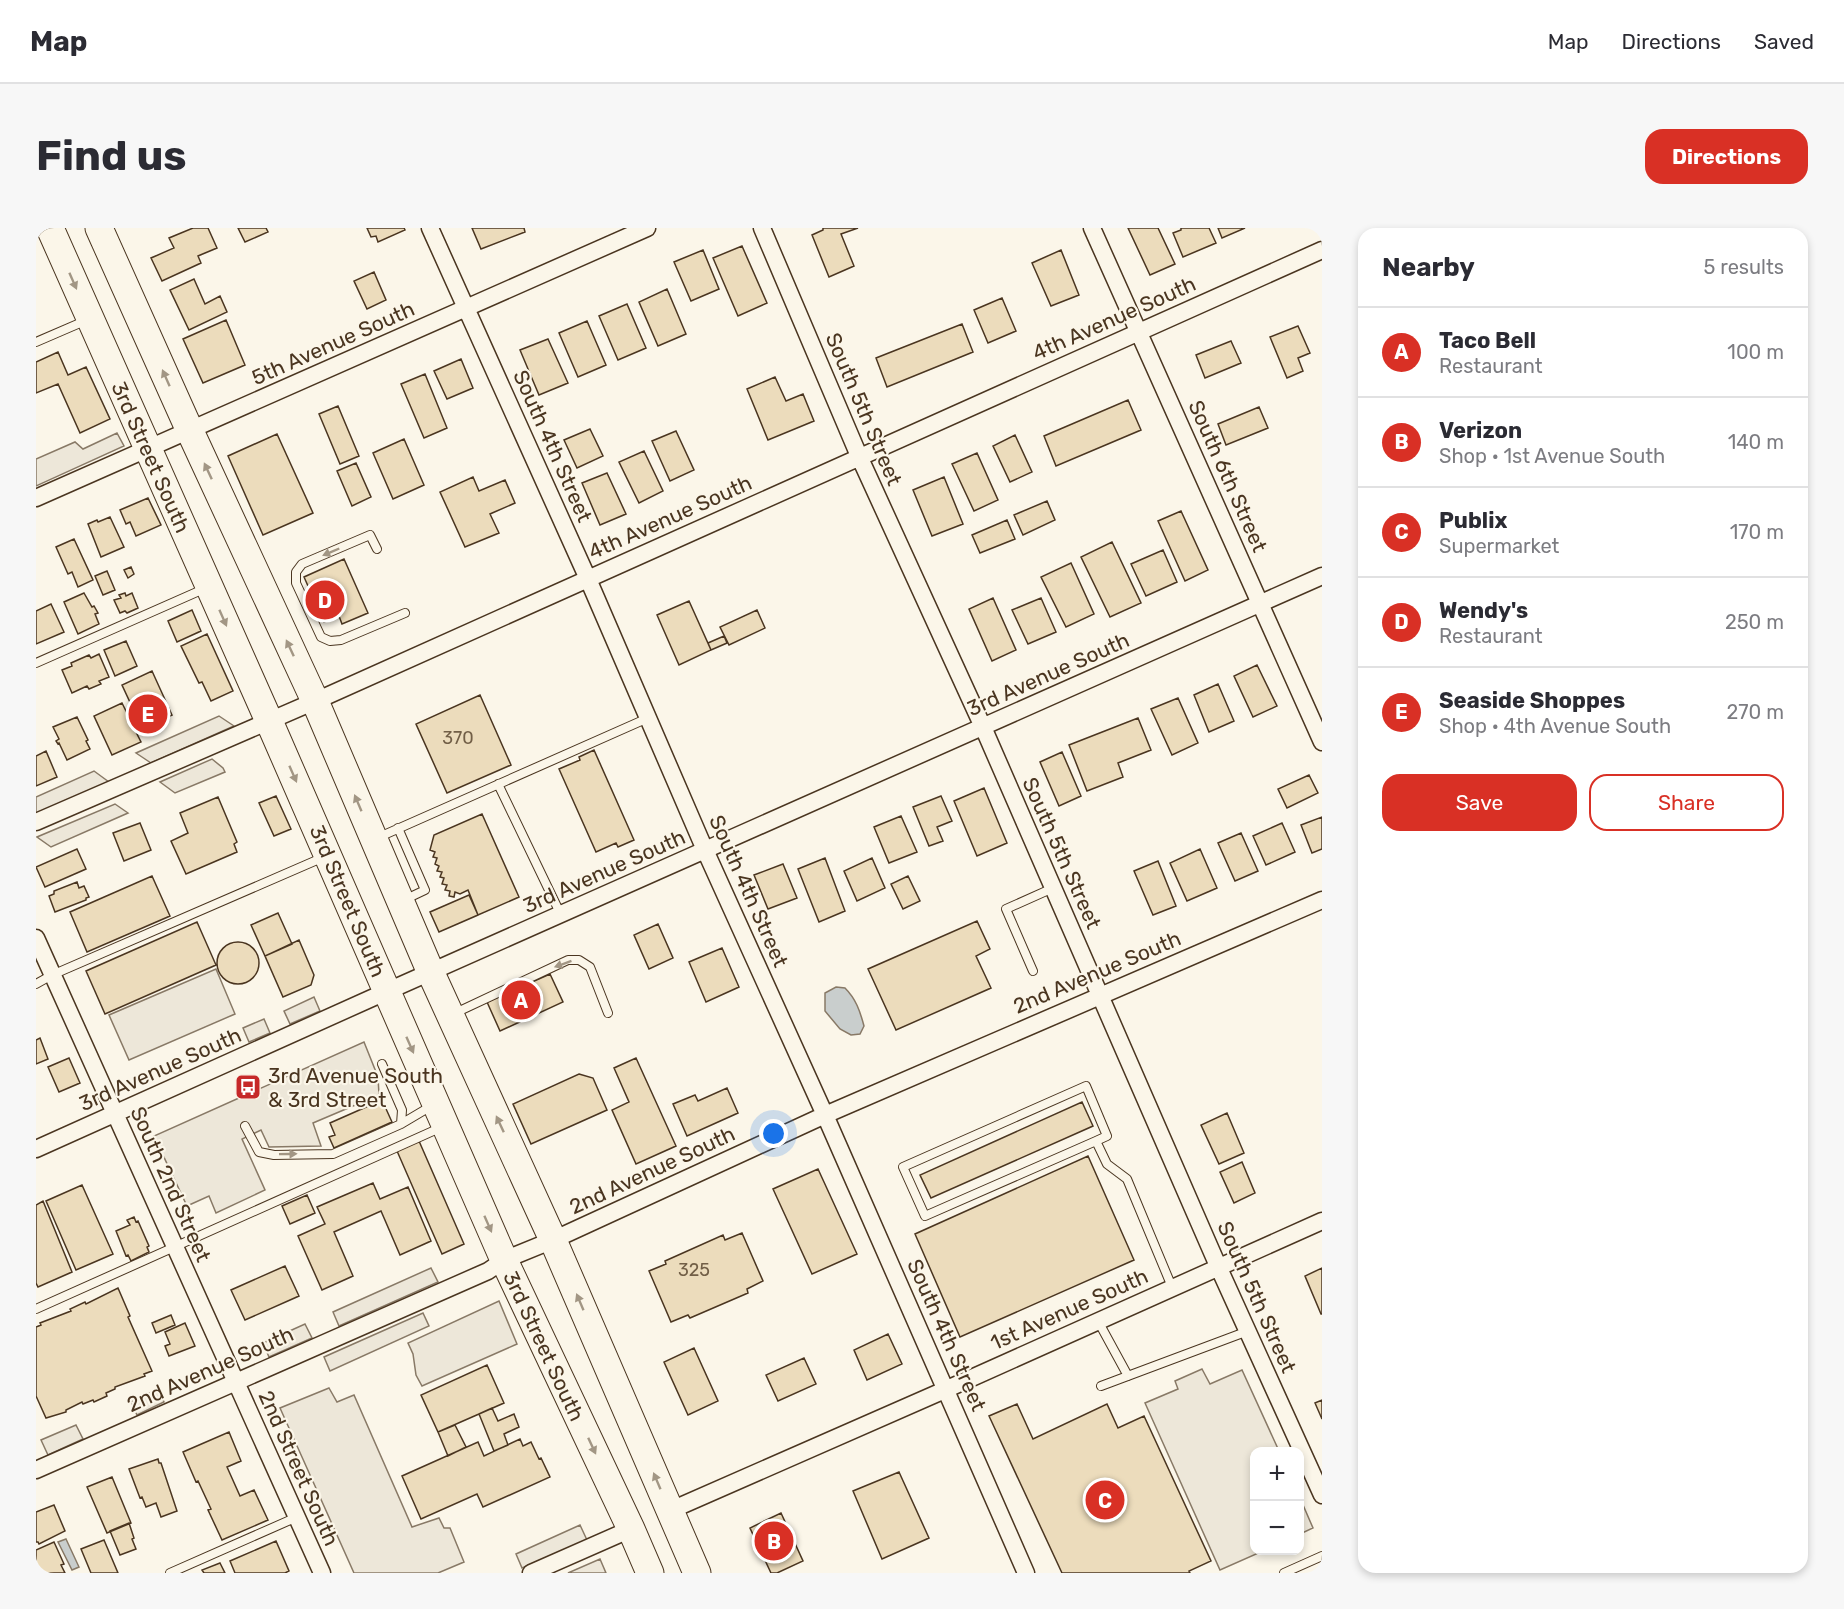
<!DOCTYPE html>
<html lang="en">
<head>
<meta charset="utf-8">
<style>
  body { margin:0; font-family:Rubik,sans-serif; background:#f7f7f7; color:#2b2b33 }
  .controls { position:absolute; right:18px; bottom:18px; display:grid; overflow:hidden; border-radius:12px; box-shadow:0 3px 9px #0003 }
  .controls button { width:54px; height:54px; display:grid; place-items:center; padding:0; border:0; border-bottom:2px solid #e1e1e2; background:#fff; color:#2b2b33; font:30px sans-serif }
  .you { position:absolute; left:738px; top:906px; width:21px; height:21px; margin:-15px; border:4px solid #fff; border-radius:50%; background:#1a73e8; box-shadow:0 0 0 9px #1a73e833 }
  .badge { display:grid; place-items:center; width:39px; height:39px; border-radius:50%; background:#d93025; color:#fff; font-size:20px; font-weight:700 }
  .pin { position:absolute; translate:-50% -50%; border:3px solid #fff; box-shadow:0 2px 6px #0006 }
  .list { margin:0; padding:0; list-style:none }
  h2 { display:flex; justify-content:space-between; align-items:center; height:78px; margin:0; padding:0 24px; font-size:26px }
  h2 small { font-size:20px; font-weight:400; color:#7c7c81 }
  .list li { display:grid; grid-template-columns:39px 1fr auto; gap:18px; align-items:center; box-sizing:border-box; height:90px; padding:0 24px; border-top:2px solid #e1e1e2 }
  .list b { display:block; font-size:22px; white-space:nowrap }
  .list p { margin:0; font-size:20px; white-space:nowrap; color:#7c7c81 }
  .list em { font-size:20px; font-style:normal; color:#7c7c81 }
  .actions { display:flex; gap:12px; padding:18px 24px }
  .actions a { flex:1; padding:14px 0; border:2px solid #d93025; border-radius:18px; text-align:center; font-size:21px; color:#d93025 }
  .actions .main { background:#d93025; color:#fff }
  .map { position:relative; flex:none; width:1286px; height:1345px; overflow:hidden; border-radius:18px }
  header { display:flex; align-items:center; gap:36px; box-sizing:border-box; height:84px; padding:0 30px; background:#fff; border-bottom:2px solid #e1e1e2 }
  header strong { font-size:28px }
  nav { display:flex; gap:33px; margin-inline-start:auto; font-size:21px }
  .intro { display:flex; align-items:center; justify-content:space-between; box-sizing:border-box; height:144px; padding:0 36px }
  h1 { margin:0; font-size:42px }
  .button { padding:15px 27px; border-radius:18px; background:#d93025; color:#fff; font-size:21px; font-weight:700 }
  main { display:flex; gap:36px; padding:0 36px }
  aside { flex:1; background:#fff; border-radius:18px; box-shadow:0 3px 9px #0003 }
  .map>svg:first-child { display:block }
  .parking { fill:#ede7d9; stroke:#887966; stroke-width:1.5 }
  .water { fill:#c9cecd; stroke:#887966; stroke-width:1.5 }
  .building { fill:#ecdcbc; stroke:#4a3520; stroke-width:1.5 }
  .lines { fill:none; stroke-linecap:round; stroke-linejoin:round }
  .service-casing { stroke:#4a3520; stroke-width:10 }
  .minor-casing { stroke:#4a3520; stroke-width:19 }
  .primary-casing { stroke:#4a3520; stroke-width:29 }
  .service { stroke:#fbf6e9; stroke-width:8 }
  .minor { stroke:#fbf6e9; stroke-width:16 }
  .primary { stroke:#fbf6e9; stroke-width:27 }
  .oneway { fill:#a29684 }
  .labels { text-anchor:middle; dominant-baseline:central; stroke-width:4.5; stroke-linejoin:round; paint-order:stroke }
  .number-label { font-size:18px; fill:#725f47 }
  .street-label { font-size:21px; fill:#4a3520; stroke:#fbf6e9 }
  .poi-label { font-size:21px; fill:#4a3520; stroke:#fbf6e9; text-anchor:start }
</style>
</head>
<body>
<header>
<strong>Map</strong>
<nav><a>Map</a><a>Directions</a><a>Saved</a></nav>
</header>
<div class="intro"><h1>Find us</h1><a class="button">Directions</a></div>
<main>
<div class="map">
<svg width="1286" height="1345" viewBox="0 0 1286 1345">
  <rect width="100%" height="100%" fill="#fbf6e9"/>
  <!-- parking -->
  <path class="parking" d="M81,205L88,218L0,258V231L39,214L47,221Z
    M183,488L198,498L115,535L100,525Z
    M176,531L187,540L189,544L139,565L124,554Z
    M58,543L73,554L0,586V569Z
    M79,576L92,585L15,619L1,609Z
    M180,741L199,786L93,832L73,787Z
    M278,769L284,783L254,796L248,783Z
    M228,791L234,805L213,814L207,800Z
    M328,814L342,849L343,867L277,895L285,918L233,919L225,902L206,911L229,962L180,985L173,968L151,978L118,908Z
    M395,1040L402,1054L303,1098L297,1084Z
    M463,1073L481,1116L386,1158L380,1147L377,1126L372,1115Z
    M387,1085L393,1098L294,1143L288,1129Z
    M269,1096L276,1110L233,1129L227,1115Z
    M1166,1141L1174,1156L1206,1142L1243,1223L1218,1224V1322L1227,1323L1184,1342L1109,1175L1142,1161L1139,1153Z
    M293,1160L301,1174L318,1167L376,1299L403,1290L408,1300H414L428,1334L402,1345H318L244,1180Z
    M122,1161L128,1174L101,1187L95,1174Z
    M40,1197L47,1211L12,1227L5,1212Z
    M1264,1270L1277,1300L1264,1306Z
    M544,1297L551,1312L486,1340L480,1326Z
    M564,1331L570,1345H532Z"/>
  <!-- water -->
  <path class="water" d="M800,759L809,760C820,771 824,783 828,798L824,806L815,807L804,801L789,783V765Z
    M30,1311L43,1339L36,1342L22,1314Z"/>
  <!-- building -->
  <path class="building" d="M157,0H172L181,20L162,28L165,35L126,53L115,30L138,20L133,10Z
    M202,0H230L232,4L209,14Z
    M331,0H368L369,2L342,14L340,8L335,9Z
    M436,0H488L489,4L445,21Z
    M787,0H822L805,6L818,38L793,49L776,7L787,2Z
    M1092,0H1122L1139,36L1114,47Z
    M1145,0H1173L1180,15L1147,29L1137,5L1145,2Z
    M1182,0H1209L1186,10Z
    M706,18L731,75L702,88L677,30Z
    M667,22L683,61L655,73L638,34Z
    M1025,22L1043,67L1015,78L996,35Z
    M338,44L350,72L331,81L318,53Z
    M158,51L169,76L184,68L191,84L153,102L134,62Z
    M631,61L650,106L622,118L603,74Z
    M966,70L980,103L952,115L938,82Z
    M591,76L610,120L582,132L563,88Z
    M190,92L209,137L167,155L147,111Z
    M551,93L570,137L542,149L523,105Z
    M926,96L937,124L851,159L840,130Z
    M1262,98L1274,125L1262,130L1267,143L1251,150L1234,109Z
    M512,111L532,155L503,167L484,122Z
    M1195,113L1205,135L1169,150L1160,127Z
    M22,124L32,147L50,139L74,191L44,205L22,156L0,165V134Z
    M425,131L437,160L411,171L398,143Z
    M389,146L411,200L388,210L365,156Z
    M739,149L750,173L767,166L778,193L732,212L711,161Z
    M1092,172L1105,202L1020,238L1008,208Z
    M302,178L323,228L304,236L283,186Z
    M1223,179L1232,200L1190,217L1182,196Z
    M554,201L567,228L541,240L528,212Z
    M640,203L658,242L634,253L616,213Z
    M241,206L277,285L227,307L192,228Z
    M979,207L996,244L974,254L957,218Z
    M368,211L388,257L357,271L337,225Z
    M608,223L627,263L603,275L583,234Z
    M941,225L962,272L938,283L916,236Z
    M320,235L335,269L316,278L301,243Z
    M571,245L590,286L564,297L546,255Z
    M437,249L443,263L469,252L479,275L454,286L463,305L429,319L404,264Z
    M908,249L927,296L896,308L877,262Z
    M112,270L125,297L100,308L94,294L90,296L84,282Z
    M1011,273L1019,292L987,307L978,287Z
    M1145,283L1172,342L1149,353L1122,293Z
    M74,289L88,319L65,329L52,296L61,292L62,294Z
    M971,292L979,311L944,325L936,307Z
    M38,311L57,352L42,359L36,344L32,346L20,319Z
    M1076,314L1105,375L1074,389L1045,329Z
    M1127,322L1141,354L1110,368L1095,336Z
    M308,331L332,385L306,396L303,388L288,394L268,349Z
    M1035,335L1058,386L1030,399L1005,349Z
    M95,339L98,346L92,350L88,342Z
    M71,343L79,362L67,367L59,348Z
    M48,365L56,379L58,378L62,385L59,386L63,396L42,406L28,374Z
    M89,365L90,368L96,365L102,380L91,385L89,383L84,385L78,372L85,370L83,367Z
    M957,370L980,422L956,433L933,381Z
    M1005,370L1020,404L992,416L976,382Z
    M653,373L675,422L643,437L621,387Z
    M15,376L28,404L0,416V383Z
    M156,382L165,403L141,414L132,393Z
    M721,382L729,400L693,417L684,399Z
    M171,406L197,463L175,473L166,454L163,455L145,418Z
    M688,408L691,415L675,422L672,415Z
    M90,413L101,438L79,448L68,422Z
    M63,426L73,449L63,453L65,456L53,461L51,458L36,465L26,442L36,438L35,435L53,427L55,430Z
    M1221,437L1241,478L1217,489L1198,448Z
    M116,443L136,487L106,500L86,457Z
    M1182,456L1198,493L1173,504L1158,467Z
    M444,467L475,537L411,565L380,496Z
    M1142,470L1162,515L1136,527L1115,481Z
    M86,475L91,485L97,482L100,489L94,492L105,514L76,527L58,488Z
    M41,489L52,512L50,513L54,521L31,532L23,515L22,516L20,513L23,511L17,499Z
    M1102,490L1115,522L1082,535L1087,549L1051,563L1033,517Z
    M558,522L598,612L582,619L580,615L560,624L523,541L544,532L543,529Z
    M10,523L21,549L0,558V528Z
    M1026,524L1045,568L1023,578L1004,534Z
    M1273,547L1282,565L1251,580L1242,561Z
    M948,560L971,615L941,628L918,573Z
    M240,568L255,601L238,608L223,575Z
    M905,568L916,593L901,599L907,613L893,618L877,579Z
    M182,569L201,614L198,616L201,624L150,646L135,613L152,605L144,585Z
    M446,586L483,669L442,687L432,662L424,666L419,664L418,669L413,668L414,663L409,662L411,657L406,656L408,650L404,649L406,644L401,643L403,638L399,636L401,630L397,629L399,624L394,622L398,607Z
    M865,588L881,624L853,635L838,599Z
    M1286,589V621L1276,625L1265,597Z
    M104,595L115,622L88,633L77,605Z
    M1246,595L1259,624L1230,637L1217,608Z
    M1205,605L1222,643L1199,653L1182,615Z
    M41,621L50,641L9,659L0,639Z
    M1164,621L1181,660L1151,673L1134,635Z
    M789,630L809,683L783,694L762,641Z
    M836,630L849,660L821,673L808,643Z
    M1122,633L1140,678L1117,687L1098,643Z
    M747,636L761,670L732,681L718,647Z
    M116,648L134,688L51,724L34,684Z
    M872,648L884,673L867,681L855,656Z
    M41,654L43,660L48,658L53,669L50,670V672L19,684L13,668L18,666V663Z
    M433,667L442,687L403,704L394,684Z
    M242,685L256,716L229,728L215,697Z
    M941,693L954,721L940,728L955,760L860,802L832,741Z
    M161,694L180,737L69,786L50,743Z
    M622,696L637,730L613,741L598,707Z
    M263,712L278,747L275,757L247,769L229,728Z
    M181 735a21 21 0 1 1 42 0a21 21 0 1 1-42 0Z
    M686,720L703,759L670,774L653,734Z
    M514,746L527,774L464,803L451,774Z
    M4,810L12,831L0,836V812Z
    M33,830L44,855L23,864L12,839Z
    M600,830L640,918L600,936L576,882L593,874L578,840Z
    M543,846L557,850L571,882L495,916L477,876Z
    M691,860L702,885L651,908L637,876L659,867L662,873Z
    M346,872L356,894L298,920L293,909L299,907L294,895Z
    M1046,874L1057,898L895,970L884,947Z
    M1191,885L1208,925L1183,936L1165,897Z
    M383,913L428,1016L406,1026L361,923Z
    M1052,928L1098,1032L924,1109L879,1006Z
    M1206,934L1219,965L1198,975L1184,944Z
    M782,941L821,1026L776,1046L737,961Z
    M337,955L344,971L372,959L395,1013L364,1027L345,983L298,1004L317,1048L286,1062L262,1008L289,996L281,979Z
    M46,957L77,1026L40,1042L10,973Z
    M271,967L279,985L254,996L246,978Z
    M7,973L36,1044L2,1059L0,1055V977Z
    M98,989L100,994L102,993L113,1018L111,1019L113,1024L95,1033L92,1027L90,1028L80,1003L94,997L91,992Z
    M706,1005L727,1053L711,1061L712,1065L654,1090L652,1087L635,1094L613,1043L630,1036L629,1033L687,1007L689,1012Z
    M249,1038L263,1068L209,1092L195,1062Z
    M1286,1040V1086H1285L1269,1048Z
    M82,1060L94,1088L92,1089L116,1143L108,1146L109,1148L79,1159V1161L70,1165L71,1168L58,1174L57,1172L47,1176L46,1174L30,1182V1184L10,1190L0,1168V1099L5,1097L4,1095L35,1083L34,1081L49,1074L50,1076Z
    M135,1087L139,1097L120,1105L116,1095Z
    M149,1095L159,1118L133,1128L129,1118L134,1116L129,1104Z
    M852,1106L866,1136L831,1152L818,1122Z
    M658,1120L682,1173L652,1187L628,1134Z
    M768,1130L780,1156L742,1173L730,1147Z
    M451,1137L468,1175L402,1204L385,1167Z
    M1286,1172V1191L1279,1175Z
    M981,1176L997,1211L1071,1176L1082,1200L1108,1188L1175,1333L1153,1343L1154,1345H1026L953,1188Z
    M456,1180L462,1193L478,1186L483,1199L468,1206L472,1217L458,1223L443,1186Z
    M419,1197L430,1219L412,1228L402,1204Z
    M193,1204L205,1233L191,1239L204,1268L218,1262L232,1292L186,1312L172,1282L175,1281L162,1253L160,1254L147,1224Z
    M484,1211L487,1218L495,1214L503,1231L505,1230L514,1249L447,1279L441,1266L385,1291L366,1248L442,1214L448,1228Z
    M122,1231L123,1235H125L141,1283L125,1289L120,1275L110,1279L106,1269L104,1270L93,1241Z
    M863,1244L893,1310L846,1331L817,1263Z
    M76,1249L95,1295L71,1305L51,1259Z
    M18,1277L29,1303L3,1316L2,1314H0V1284Z
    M745,1285L767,1333L741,1345H735L714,1300Z
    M93,1295L98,1310L96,1311L100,1321L84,1327L74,1303Z
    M68,1312L82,1345H55L45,1321Z
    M240,1313L253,1343L249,1345H199L194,1333Z
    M18,1314L28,1336L25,1337L29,1345H0V1322Z
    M184,1335L189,1345H168L166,1342Z"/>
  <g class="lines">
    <!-- service casing -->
    <g class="service-casing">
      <path id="service" d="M0,114L51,92
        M341,321L334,307L266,336L260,344V355L285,409L294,413L305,412L369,385
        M0,435L170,360
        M462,556L525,687
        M362,600L389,662L368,672
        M341,610L612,490
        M997,743L970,681L1017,660
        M0,756L16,747L288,629
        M417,786L532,732H543L554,739L572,785
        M346,836L366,882L365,896
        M209,898L223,924L238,927L297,926L365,896L397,877
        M1060,913L1071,908L1050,858L867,939L889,988L1060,913L1071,936L1091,951L1136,1059
        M0,1081L406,899
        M1062,1093L1092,1148
        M1065,1158L1212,1103
        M134,1345L261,1289
        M1248,1345L1286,1328"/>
    </g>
    <!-- minor casing -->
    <g class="minor-casing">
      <path id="minor" d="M394,0L552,351L669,622L789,887L990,1345
        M726,0L823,228L947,499L1182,1038L1286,1267
        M1056,0L1286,514
        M0,270L611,0
        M0,594L293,467L1286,22
        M0,710L286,1345
        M0,921L336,770L1286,348
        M0,1242L452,1043L468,1032L517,1012L789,887L1286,672
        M633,1283L911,1161L1286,993
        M495,1345L595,1301"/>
    </g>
    <!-- primary casing -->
    <g class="primary-casing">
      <path id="primary" d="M14,0L233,493L468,1032L595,1301L614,1345
        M63,0L154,203L279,473L395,745L517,1012L661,1345"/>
    </g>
    <!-- service -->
    <use href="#service" class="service"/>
    <!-- minor -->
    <use href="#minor" class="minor"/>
    <!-- primary -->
    <use href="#primary" class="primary"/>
  </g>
  <!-- one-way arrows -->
  <defs><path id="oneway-solid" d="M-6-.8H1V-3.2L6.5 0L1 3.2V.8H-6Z" transform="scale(1.5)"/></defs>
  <g class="oneway">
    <use href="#oneway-solid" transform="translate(37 53) rotate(66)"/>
    <use href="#oneway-solid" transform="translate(130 150) rotate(-114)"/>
    <use href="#oneway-solid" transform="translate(172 243) rotate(-115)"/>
    <use href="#oneway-solid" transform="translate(295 324) rotate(157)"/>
    <use href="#oneway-solid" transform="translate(187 390) rotate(66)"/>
    <use href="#oneway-solid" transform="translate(254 420) rotate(-115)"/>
    <use href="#oneway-solid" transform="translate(257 546) rotate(66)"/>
    <use href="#oneway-solid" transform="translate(322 575) rotate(-113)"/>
    <use href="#oneway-solid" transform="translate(527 736) rotate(160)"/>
    <use href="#oneway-solid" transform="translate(374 817) rotate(66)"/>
    <use href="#oneway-solid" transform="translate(464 896) rotate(-115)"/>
    <use href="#oneway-solid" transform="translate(252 926) rotate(-1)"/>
    <use href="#oneway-solid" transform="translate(452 996) rotate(66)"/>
    <use href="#oneway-solid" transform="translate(544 1074) rotate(-113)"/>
    <use href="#oneway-solid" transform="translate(556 1218) rotate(65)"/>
    <use href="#oneway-solid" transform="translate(621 1253) rotate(-113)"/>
  </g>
  <!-- icons -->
  <defs>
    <g id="bus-square" transform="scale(1.35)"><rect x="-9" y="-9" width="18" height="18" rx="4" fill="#c62828" stroke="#fbf6e9"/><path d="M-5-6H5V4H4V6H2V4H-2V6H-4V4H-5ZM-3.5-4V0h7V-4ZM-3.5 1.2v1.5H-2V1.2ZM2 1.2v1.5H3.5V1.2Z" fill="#fff"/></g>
  </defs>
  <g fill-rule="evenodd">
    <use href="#bus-square" x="212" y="859"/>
  </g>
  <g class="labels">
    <!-- number labels -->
    <g class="number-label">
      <text x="422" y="510">370</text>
      <text x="658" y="1042">325</text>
    </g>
    <!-- street labels -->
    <g class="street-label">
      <text transform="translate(1078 90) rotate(-24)">4th Avenue South</text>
      <text transform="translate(297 115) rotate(-24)">5th Avenue South</text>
      <text transform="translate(828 181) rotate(67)">South 5th Street</text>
      <text transform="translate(517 218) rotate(66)">South 4th Street</text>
      <text transform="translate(115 229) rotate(66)">3rd Street South</text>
      <text transform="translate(1192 248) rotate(66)">South 6th Street</text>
      <text transform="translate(634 289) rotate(-24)">4th Avenue South</text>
      <text transform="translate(1012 446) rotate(-24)">3rd Avenue South</text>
      <text transform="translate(1026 625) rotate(66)">South 5th Street</text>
      <text transform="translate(568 643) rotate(-24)">3rd Avenue South</text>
      <text transform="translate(713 663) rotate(66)">South 4th Street</text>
      <text transform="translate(312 673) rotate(67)">3rd Street South</text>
      <text transform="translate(1061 744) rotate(-23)">2nd Avenue South</text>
      <text transform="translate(124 841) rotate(-24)">3rd Avenue South</text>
      <text transform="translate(616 942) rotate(-25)">2nd Avenue South</text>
      <text transform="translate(135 956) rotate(66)">South 2nd Street</text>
      <text transform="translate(1221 1069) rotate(66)">South 5th Street</text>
      <text transform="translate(1033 1081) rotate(-24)">1st Avenue South</text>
      <text transform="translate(911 1107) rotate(66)">South 4th Street</text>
      <text transform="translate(508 1118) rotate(65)">3rd Street South</text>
      <text transform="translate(174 1141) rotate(-24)">2nd Avenue South</text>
      <text transform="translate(263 1240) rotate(66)">2nd Street South</text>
    </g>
    <!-- poi labels -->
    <g class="poi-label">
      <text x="232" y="847">3rd Avenue South<tspan x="232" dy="24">&amp; 3rd Street</tspan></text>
    </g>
  </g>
</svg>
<div class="controls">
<button>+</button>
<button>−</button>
</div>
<div class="you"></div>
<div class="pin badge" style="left:485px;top:772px">A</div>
<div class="pin badge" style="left:738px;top:1313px">B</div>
<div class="pin badge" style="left:1069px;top:1272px">C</div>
<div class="pin badge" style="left:289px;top:372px">D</div>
<div class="pin badge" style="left:112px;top:486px">E</div>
</div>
<aside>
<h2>Nearby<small>5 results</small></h2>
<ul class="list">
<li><span class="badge">A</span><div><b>Taco Bell</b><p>Restaurant</p></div><em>100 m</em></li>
<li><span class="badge">B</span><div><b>Verizon</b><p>Shop · 1st Avenue South</p></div><em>140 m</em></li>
<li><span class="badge">C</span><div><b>Publix</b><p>Supermarket</p></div><em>170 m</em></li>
<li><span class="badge">D</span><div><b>Wendy's</b><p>Restaurant</p></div><em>250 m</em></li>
<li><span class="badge">E</span><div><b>Seaside Shoppes</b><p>Shop · 4th Avenue South</p></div><em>270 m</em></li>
</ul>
<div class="actions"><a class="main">Save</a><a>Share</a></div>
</aside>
</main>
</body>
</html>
